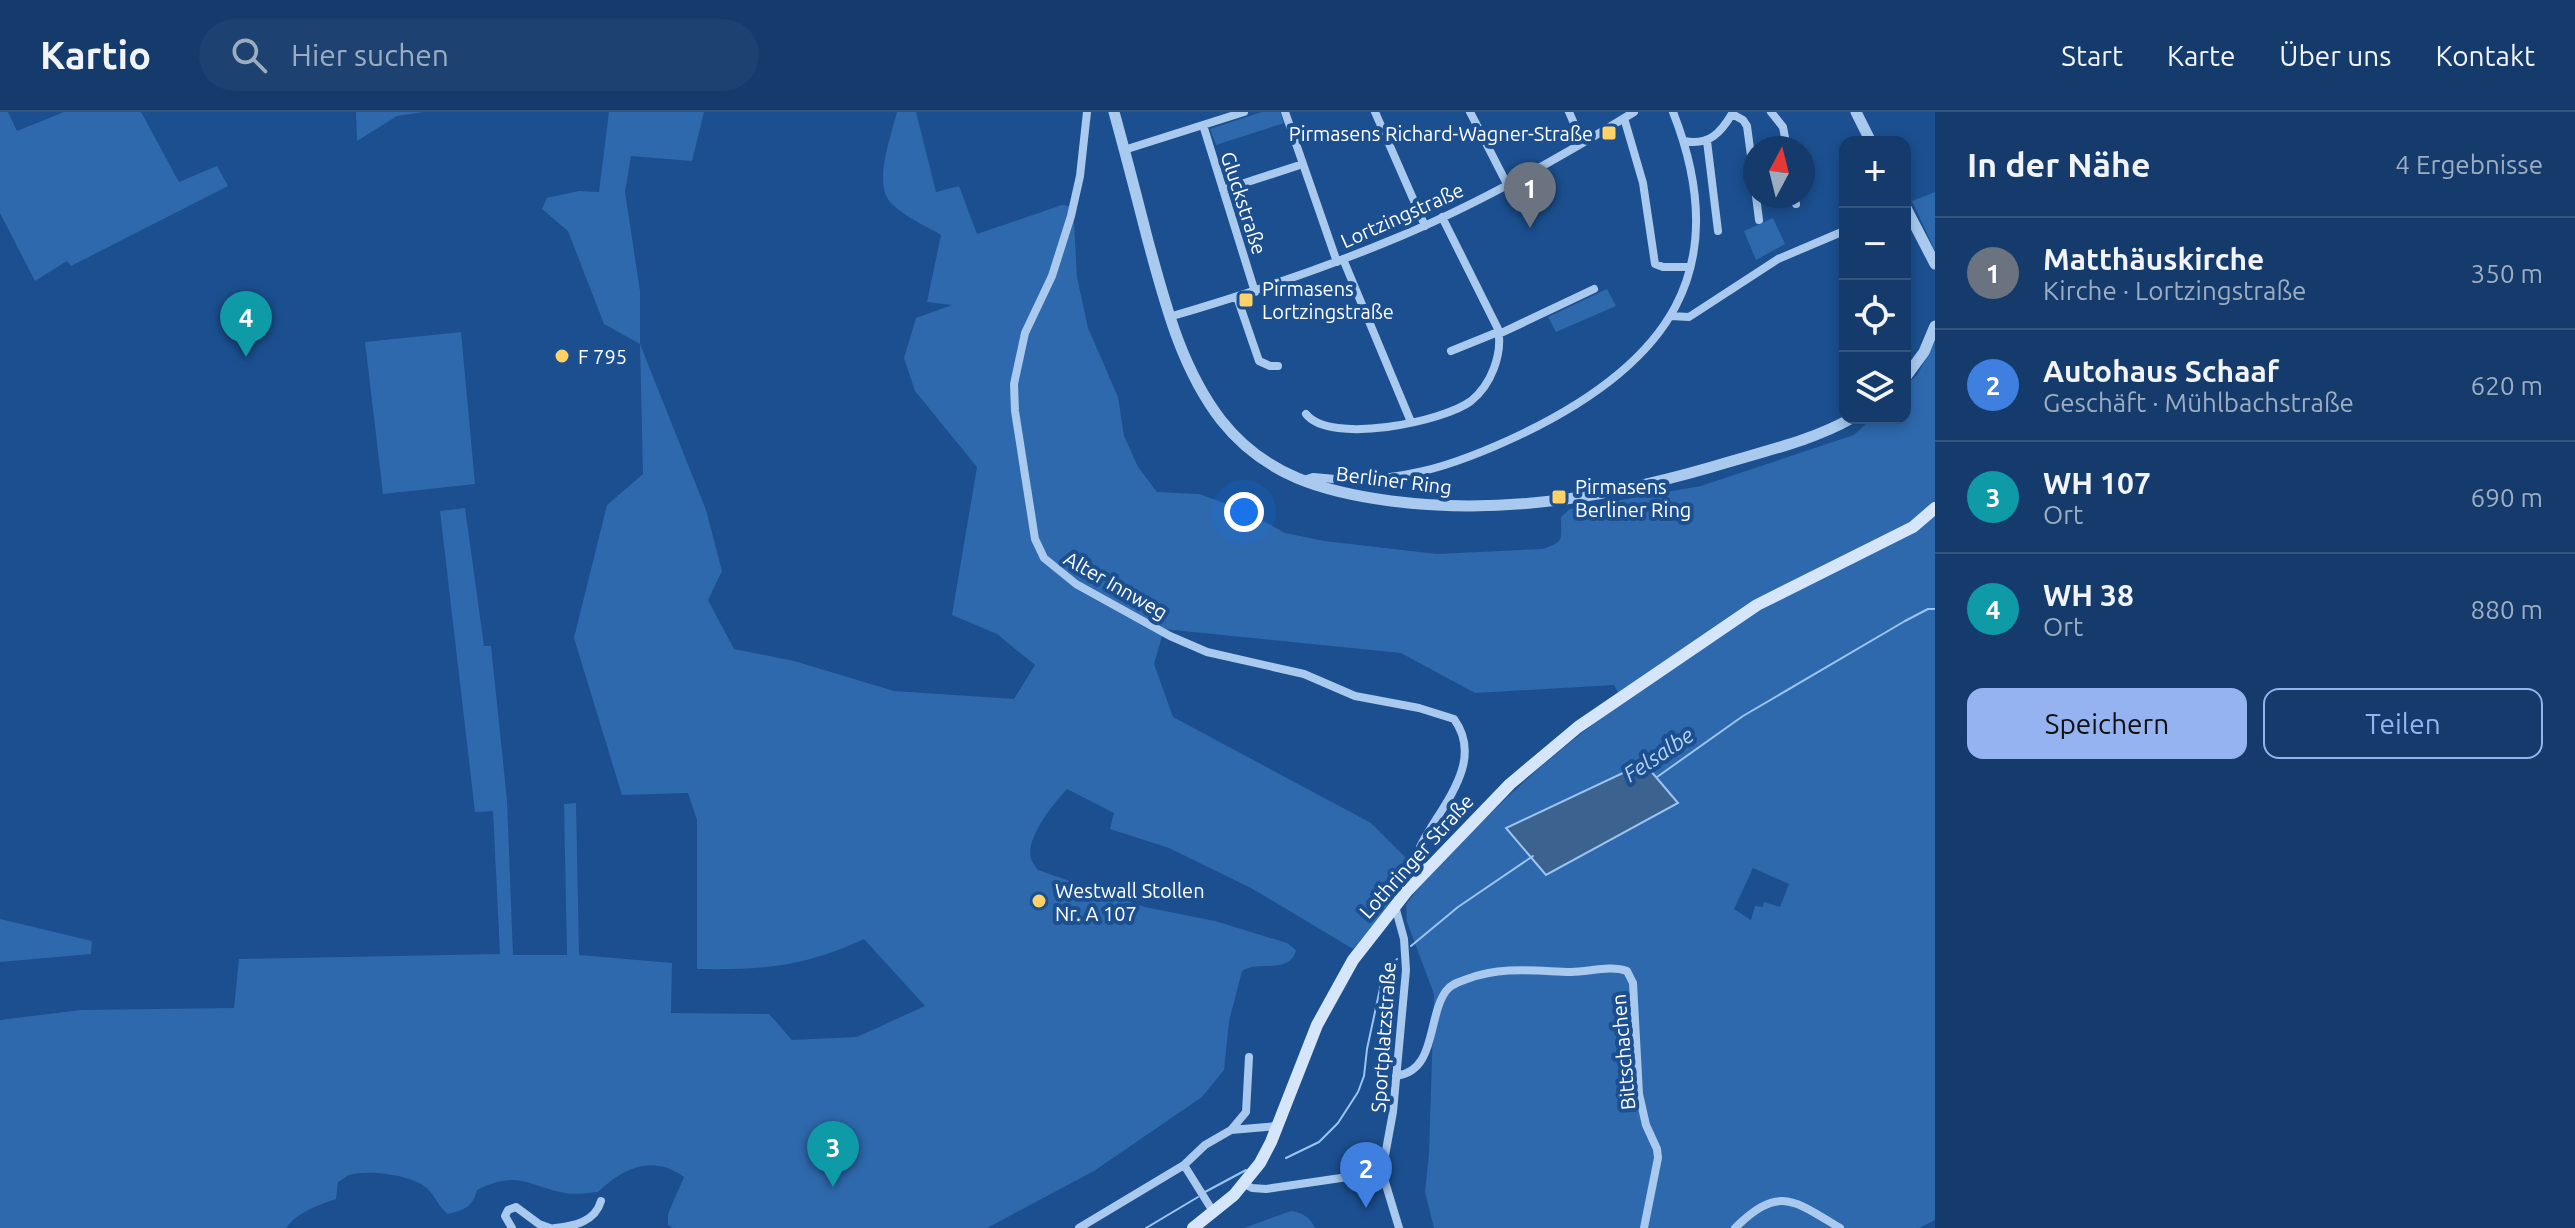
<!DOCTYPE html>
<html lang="de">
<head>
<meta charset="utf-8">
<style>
  body { margin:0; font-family:Ubuntu,sans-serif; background:#1d4271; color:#f1f3f6 }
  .controls { position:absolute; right:24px; top:24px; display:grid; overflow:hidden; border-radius:16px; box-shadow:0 4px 12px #0003 }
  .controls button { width:72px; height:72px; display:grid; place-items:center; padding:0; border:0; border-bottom:2px solid #33557e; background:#143b6b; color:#f1f3f6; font:40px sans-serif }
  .compass { position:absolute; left:1743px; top:24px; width:72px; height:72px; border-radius:50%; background:#143b6b; box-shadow:0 4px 12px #0003; rotate:7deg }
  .you { position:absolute; left:1244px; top:400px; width:28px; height:28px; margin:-20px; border:6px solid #fff; border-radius:50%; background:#1a73e8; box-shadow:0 0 0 12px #1a73e833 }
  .badge { display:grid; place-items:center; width:52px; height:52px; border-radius:50%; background:#95b2f1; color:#fff; font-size:26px; font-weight:700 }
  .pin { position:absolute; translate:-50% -66px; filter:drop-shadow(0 2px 4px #0008) }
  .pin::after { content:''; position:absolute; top:42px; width:28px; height:24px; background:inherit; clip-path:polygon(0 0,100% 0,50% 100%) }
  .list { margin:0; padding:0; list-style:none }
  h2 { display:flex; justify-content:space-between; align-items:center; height:104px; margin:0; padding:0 32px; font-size:34px }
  h2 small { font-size:26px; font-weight:400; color:#9dadc1 }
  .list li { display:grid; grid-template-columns:52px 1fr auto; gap:24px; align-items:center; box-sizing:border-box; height:112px; padding:0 32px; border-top:2px solid #33557e }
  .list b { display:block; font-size:30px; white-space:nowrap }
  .list p { margin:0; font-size:26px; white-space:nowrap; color:#9dadc1 }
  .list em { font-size:26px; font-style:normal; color:#9dadc1 }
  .actions { display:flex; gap:16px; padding:24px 32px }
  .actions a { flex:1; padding:18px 0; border:2px solid #95b2f1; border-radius:16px; text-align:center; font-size:28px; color:#95b2f1 }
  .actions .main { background:#95b2f1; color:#111 }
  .icon { flex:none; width:44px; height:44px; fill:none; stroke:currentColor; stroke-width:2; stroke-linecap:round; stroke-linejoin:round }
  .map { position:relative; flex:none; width:1935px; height:1116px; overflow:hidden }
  header { display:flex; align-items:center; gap:48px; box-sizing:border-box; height:112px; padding:0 40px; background:#143b6b; border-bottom:2px solid #33557e }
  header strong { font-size:38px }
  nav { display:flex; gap:44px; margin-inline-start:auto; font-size:28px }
  .search { width:560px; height:72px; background:#1d4271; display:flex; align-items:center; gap:20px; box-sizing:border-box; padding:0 28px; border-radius:44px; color:#9dadc1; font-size:30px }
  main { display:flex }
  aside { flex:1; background:#143b6b }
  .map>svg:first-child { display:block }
  .green { fill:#2e69ad; fill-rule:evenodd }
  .water { fill:#3c6290; stroke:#9cc4f0; stroke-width:2 }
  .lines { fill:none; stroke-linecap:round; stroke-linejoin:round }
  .stream { stroke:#9cc4f0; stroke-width:2 }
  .minor { stroke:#a9c9ee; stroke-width:8 }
  .tertiary { stroke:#a9c9ee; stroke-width:11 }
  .secondary { stroke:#d6e6fa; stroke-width:12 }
  .poi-dot { fill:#ffd166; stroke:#1b4f8f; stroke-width:3 }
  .labels { text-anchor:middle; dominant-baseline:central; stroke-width:8; stroke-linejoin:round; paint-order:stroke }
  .poi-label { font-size:20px; fill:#fff; stroke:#1b4f8f; text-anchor:start }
  .street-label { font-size:20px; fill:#fff; stroke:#1b4f8f }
  .water-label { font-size:22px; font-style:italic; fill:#b5d3f5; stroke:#1b4f8f }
</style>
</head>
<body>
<header>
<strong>Kartio</strong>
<div class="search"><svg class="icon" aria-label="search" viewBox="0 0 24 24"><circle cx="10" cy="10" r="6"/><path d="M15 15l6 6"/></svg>Hier suchen</div>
<nav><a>Start</a><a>Karte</a><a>Über uns</a><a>Kontakt</a></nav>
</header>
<main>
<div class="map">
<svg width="1935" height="1116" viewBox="0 0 1935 1116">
  <rect width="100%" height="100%" fill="#1b4f8f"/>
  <!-- green -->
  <path class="green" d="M0,0H8L17,19L64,0H141L179,70L217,54L228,74L71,154L67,149L35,169L0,101Z
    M356,0H424L397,4L357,29Z
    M609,0H704L692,49L631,44L625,80L640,179V232L706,398L722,459L708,488L734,537L794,549L894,579L1014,587L1035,553L997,522L952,503L977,355L915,279L904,246L916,206L952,193L927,190L941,123C926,114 905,105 892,92C872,74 891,24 897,0H916L936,80L959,74L977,122L1062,93L1069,94L1074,111L1077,165L1088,216L1118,285L1124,324L1138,355L1157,380L1199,382L1243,398L1285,421L1324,429L1437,442L1542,437C1565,430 1561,427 1561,405L1570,397L1701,374L1854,323L1872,306H1905V274L1917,263L1935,230V1108L1919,1116H1434L1425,1080L1429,1042L1434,882L1407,810L1406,793C1418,774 1436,758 1451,742C1504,685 1560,635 1623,590L1614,573L1475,581L1401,541L1164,517L1154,552L1173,605L1371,711L1419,759L1353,837L1251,776L1169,736L1110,717L1114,701L1067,677C1054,691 1025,726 1031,747C1031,748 1037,757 1038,758L1145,795L1215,809L1287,831L1296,838C1291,863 1257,848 1242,859L1229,909L1224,958L1202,985L1094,1059L987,1116H673L668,1113V1102L684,1065C653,1042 623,1056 598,1080C587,1081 575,1083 565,1081C525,1073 519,1058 477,1078C473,1095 464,1098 448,1102C438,1094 436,1086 428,1077C414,1063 368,1057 349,1063C348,1063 339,1070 338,1070L336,1087C317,1094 299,1099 286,1116H0V908L81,898L234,896L239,847L500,842L493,699L475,700L440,399L465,396L484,534H491L507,688L513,843H567L564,692L576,691L579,843L672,851L671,901L769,902L792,928L857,925L925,894L864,827C804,855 762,858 697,857V708L688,681L622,683L574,526L607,393L643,362L640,232L604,212L568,119L542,97L547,86L579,79L599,80ZM1753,756L1789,772L1780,795L1764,790L1763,795L1755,794L1751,808L1734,797Z
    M1262,0H1280L1284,11L1216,33L1210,17Z
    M1935,80V139L1912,89Z
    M1773,106L1785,132L1756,148L1744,119Z
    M1607,177L1616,194L1556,220L1548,205Z
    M461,220L475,372L383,382L365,230Z
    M0,807L92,829L91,842L0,850Z
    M1291,1099C1303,1101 1310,1105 1315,1116H1244Z"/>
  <!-- water -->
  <path class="water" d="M1644,651L1678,691L1546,763L1506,716Z"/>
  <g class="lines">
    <!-- stream -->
    <path class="stream" d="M1657,665L1743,604L1905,509L1928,497H1935
      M1411,834L1458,795L1533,744
      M1286,1046L1319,1030L1338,1011L1358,980L1364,964L1367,937L1381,872L1397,847
      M1205,1080L1246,1058
      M1146,1116L1198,1085"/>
    <!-- minor -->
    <path class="minor" d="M1087,0L1080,64L1071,104L1052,164L1025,221L1014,272L1015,299L1035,427L1044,446L1076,472L1170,524L1207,540L1304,562L1355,584L1419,596L1454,607C1486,651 1439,696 1420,735L1419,745L1425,760
      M1285,0L1337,150
      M1375,0L1425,114
      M1470,0L1507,72
      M1569,0L1582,30
      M1771,0L1783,15L1787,36
      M1732,2L1743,8L1747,14L1755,74
      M1624,6L1643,71L1655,152L1663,155H1690
      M1203,13L1255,180
      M1684,29C1709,34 1721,21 1733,0
      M1707,29L1718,119
      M1124,38L1244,0
      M1223,78L1303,52
      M1756,84L1759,108
      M1794,84L1796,92
      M1343,147L1411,310
      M1237,185L1259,249L1270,254H1278
      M1671,204L1689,205L1778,147L1844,119
      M1169,205C1248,182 1325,156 1401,124C1480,91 1561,45 1634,0
      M1499,222L1594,177
      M1451,239L1498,220
      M1306,302C1330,333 1443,310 1471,289C1491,273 1503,242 1498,217L1442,105
      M1304,368L1313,365C1392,375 1453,355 1524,321C1666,252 1736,160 1673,0
      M1395,794L1404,827L1406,858L1393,1000L1382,1060L1399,1116
      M1396,964C1437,959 1427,905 1446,879C1451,872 1459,870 1467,867C1503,854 1534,859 1571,860C1589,860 1610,853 1627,859L1633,871L1639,982L1646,1013L1657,1037L1658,1046L1644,1116
      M1231,1018L1277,1014
      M1184,1053L1214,1101
      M1244,1072L1252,1076L1266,1077L1382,1060
      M512,1116L505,1104L508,1098L516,1095L539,1112L550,1116
      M555,1116C574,1114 595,1110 601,1089
      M1079,1116L1184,1053L1205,1033L1231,1018L1246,1000L1249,945
      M1735,1116C1779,1073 1793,1088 1840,1116"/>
    <!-- tertiary -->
    <path class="tertiary" d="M1114,0C1126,43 1137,86 1148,129C1165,191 1181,256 1221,308C1265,364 1324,380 1391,389C1509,404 1620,383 1732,349C1773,337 1815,327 1852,306
      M1856,0L1871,30
      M1905,94L1935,152
      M1905,266L1924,240L1935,214"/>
    <!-- secondary -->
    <path class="secondary" d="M1193,1116L1234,1083L1260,1051L1271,1030L1317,913L1353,848L1407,779L1510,672L1578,615L1757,493L1913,415L1935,396"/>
  </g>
  <!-- markers -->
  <g class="poi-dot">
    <rect x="1601" y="13" width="16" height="16" rx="4"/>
    <rect x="1238" y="180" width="16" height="16" rx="4"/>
    <circle cx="562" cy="244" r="8"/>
    <rect x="1551" y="377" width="16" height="16" rx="4"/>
    <circle cx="1039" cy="789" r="8"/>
  </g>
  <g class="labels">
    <!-- poi labels -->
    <g class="poi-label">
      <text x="1593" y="21" text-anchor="end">Pirmasens Richard-Wagner-Straße</text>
      <text x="1262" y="176">Pirmasens<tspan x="1262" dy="23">Lortzingstraße</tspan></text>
      <text x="578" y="244">F 795</text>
      <text x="1575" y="374">Pirmasens<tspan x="1575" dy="23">Berliner Ring</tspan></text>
      <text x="1055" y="778">Westwall Stollen<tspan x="1055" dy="23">Nr. A 107</tspan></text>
    </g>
    <!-- street labels -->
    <g class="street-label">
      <text transform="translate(1244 91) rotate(72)">Gluckstraße</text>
      <text transform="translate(1402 103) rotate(-24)">Lortzingstraße</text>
      <text transform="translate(1394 368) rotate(7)">Berliner Ring</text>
      <text transform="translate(1116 473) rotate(30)">Alter Innweg</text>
      <text transform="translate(1416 744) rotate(-48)">Lothringer Straße</text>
      <text transform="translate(1383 925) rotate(-86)">Sportplatzstraße</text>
      <text transform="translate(1623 940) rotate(-95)">Bittschachen</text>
    </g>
    <!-- water labels -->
    <g class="water-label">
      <text transform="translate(1658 642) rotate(-34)">Felsalbe</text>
    </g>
  </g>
</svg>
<div class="controls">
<button>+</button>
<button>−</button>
<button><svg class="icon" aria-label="locate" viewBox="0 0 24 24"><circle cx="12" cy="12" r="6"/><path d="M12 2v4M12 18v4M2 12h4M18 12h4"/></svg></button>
<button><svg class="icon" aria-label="layers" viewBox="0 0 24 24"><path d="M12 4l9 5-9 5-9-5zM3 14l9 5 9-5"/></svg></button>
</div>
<svg class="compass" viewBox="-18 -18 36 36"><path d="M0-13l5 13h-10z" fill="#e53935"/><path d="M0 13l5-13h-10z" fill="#9dadc1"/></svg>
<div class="you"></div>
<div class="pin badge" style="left:1530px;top:116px;background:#6b7280">1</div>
<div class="pin badge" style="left:1366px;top:1096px;background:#3f7fe0">2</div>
<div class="pin badge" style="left:833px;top:1075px;background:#0f9aa8">3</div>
<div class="pin badge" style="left:246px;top:245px;background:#0f9aa8">4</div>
</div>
<aside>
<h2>In der Nähe<small>4 Ergebnisse</small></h2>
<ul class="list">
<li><span class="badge" style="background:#6b7280">1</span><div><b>Matthäuskirche</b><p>Kirche · Lortzingstraße</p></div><em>350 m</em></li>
<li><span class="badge" style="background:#3f7fe0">2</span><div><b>Autohaus Schaaf</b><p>Geschäft · Mühlbachstraße</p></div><em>620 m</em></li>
<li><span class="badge" style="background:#0f9aa8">3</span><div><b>WH 107</b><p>Ort</p></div><em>690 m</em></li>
<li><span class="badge" style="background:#0f9aa8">4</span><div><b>WH 38</b><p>Ort</p></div><em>880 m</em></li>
</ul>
<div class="actions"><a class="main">Speichern</a><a>Teilen</a></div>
</aside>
</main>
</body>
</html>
